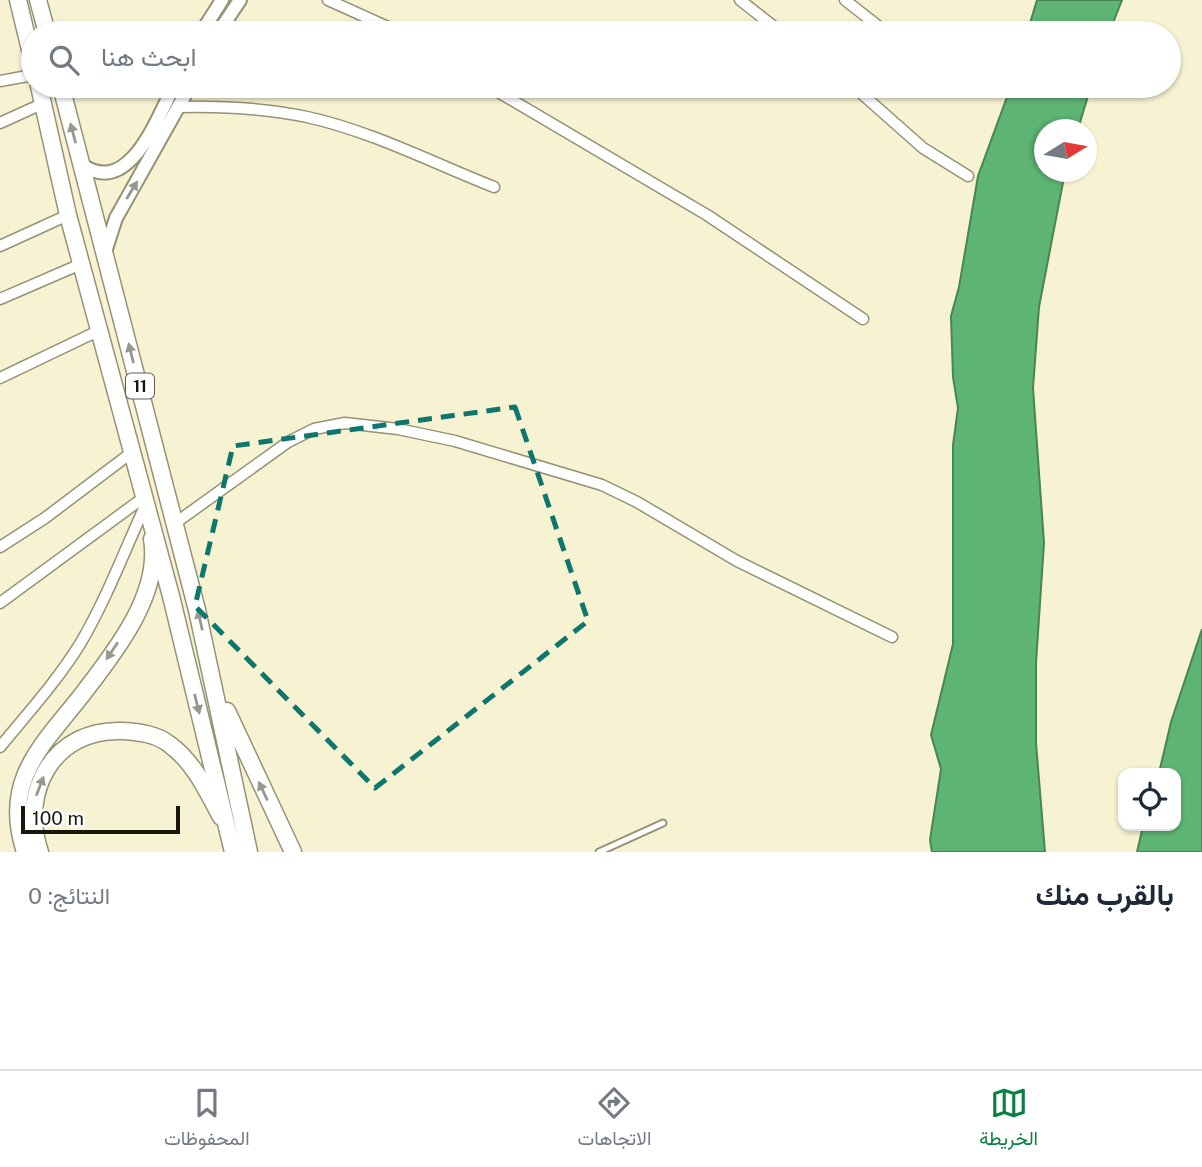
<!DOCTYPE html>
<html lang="ar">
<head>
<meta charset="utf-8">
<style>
  body { margin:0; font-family:"Public Sans",Vazirmatn,sans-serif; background:#f6f6f7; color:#1f2937; direction:rtl }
  .controls { position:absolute; right:21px; bottom:21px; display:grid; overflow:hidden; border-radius:14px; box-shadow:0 2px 5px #0004 }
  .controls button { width:63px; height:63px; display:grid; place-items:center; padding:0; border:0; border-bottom:2px solid #e0e1e3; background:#fff; color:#1f2937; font:35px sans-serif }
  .compass { position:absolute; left:1034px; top:119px; width:63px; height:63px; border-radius:50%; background:#fff; box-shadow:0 2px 5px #0004; rotate:79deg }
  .scale { position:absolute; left:21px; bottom:18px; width:159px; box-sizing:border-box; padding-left:7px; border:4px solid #19170c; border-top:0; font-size:19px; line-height:24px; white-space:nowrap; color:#19170c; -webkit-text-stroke:5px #fff; paint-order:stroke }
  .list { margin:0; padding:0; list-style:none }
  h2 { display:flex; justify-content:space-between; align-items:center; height:91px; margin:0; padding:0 28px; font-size:30px }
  h2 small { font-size:23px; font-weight:400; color:#747a83 }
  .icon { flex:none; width:38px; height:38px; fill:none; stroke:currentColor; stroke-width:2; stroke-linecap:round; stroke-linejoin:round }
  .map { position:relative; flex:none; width:1202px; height:852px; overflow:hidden; direction:ltr }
  .search { position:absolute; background:#fff; box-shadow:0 2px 5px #0004; left:21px; right:21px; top:21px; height:77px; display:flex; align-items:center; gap:18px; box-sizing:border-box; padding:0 24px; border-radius:38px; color:#747a83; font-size:26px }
  .sheet { height:217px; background:#fff }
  nav { display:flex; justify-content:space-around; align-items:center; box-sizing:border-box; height:98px; border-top:2px solid #e0e1e3; background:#fff; font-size:19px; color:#747a83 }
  nav a { display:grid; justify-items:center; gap:4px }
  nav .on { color:#0b8043 }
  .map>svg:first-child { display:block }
  .water { fill:#5eb473; stroke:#498554; stroke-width:2 }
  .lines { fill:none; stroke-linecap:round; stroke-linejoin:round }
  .service-casing { stroke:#969275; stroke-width:9 }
  .minor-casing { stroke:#969275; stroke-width:13 }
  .tertiary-casing { stroke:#969275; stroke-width:16 }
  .primary-casing { stroke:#969275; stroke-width:19 }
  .trunk-casing { stroke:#969275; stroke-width:19 }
  .service { stroke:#fff; stroke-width:5 }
  .minor { stroke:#fff; stroke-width:10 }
  .tertiary { stroke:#fff; stroke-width:12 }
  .primary { stroke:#fff; stroke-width:16 }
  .trunk { stroke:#fff; stroke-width:16 }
  .oneway { fill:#989792 }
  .marked { fill:none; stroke:#0f766e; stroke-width:5; stroke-dasharray:14 9; stroke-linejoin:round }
  .labels { text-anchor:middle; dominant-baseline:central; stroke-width:7; stroke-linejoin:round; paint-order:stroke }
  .shield { fill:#fff; stroke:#5e5d55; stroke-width:2 }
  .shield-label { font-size:16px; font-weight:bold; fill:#19170c }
</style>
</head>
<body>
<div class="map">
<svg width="1202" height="852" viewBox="0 0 1202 852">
  <rect width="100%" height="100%" fill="#f6f2d2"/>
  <!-- water -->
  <path class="water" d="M1037,0H1122L1109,33H1027Z
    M1011,86H1091L1078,129L1044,130V172H1065L1039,307L1033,388L1044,543L1036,663V743L1045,852H932L930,840L941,769L931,735L953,644V445L958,408L953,377L951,316L959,287L978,176Z
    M1202,629V852H1137L1143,826H1176V773H1159L1171,722Z"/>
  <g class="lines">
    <!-- service casing -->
    <g class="service-casing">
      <path id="service" d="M599,852L663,823"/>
    </g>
    <!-- minor casing -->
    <g class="minor-casing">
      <path id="minor" d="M328,0L401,33
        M740,0L782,33
        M845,0L887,33
        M0,81L33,75
        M488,86L707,215L863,319
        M853,86L923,148L968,176
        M179,107C222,106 265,108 307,117C371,131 433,163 494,187
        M0,123L44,103
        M0,246L68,215
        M0,299L81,264
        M0,378L98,331
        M174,524L288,442L314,429L345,423L398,429L455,441L602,485L637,502L737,561L892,637
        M0,547L45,518L131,453
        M0,603L143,498
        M0,747C28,713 57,681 80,644C106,600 124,552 145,506"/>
    </g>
    <!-- tertiary casing -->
    <g class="tertiary-casing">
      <path id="tertiary" d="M201,33L222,0
        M218,33L240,0
        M81,164C129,199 157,118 174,86
        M105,252L116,218L190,86"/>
    </g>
    <!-- primary casing -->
    <g class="primary-casing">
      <path id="primary" d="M25,852C0,776 47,742 88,687C118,648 161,592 152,539
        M40,852C19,791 54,728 123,731C139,732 156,734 169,744C194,762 207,791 221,817"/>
    </g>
    <!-- trunk casing -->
    <g class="trunk-casing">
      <path id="trunk" d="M18,0L33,62
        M38,0L47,33
        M39,86L68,215L171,596L233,852
        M61,86L197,610L249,852
        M227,711L293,852"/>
    </g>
    <!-- service -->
    <use href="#service" class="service"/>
    <!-- minor -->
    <use href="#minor" class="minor"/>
    <!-- tertiary -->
    <use href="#tertiary" class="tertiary"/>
    <!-- primary -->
    <use href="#primary" class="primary"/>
    <!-- trunk -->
    <use href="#trunk" class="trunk"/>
  </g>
  <!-- one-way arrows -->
  <defs><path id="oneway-solid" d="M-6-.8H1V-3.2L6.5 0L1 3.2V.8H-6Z" transform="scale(1.75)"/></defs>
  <g class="oneway">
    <use href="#oneway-solid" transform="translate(73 133) rotate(-105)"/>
    <use href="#oneway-solid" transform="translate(132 190) rotate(-58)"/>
    <use href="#oneway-solid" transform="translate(131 353) rotate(-104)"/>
    <use href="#oneway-solid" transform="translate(200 620) rotate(-103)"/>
    <use href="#oneway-solid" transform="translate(112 651) rotate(124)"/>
    <use href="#oneway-solid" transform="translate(197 704) rotate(76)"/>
    <use href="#oneway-solid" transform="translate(40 786) rotate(-69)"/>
    <use href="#oneway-solid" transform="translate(263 791) rotate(-115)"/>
  </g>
  <!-- marked area -->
  <path class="marked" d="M515,407L588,621L375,788L195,606L233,446Z"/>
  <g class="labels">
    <!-- shield labels -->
    <rect class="shield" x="126" y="373.5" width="28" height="25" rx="5"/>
    <g class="shield-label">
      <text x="140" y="386">11</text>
    </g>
  </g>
</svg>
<div class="controls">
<button><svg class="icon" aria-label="locate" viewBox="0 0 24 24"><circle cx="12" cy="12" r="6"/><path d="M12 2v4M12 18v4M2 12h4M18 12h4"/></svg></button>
</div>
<svg class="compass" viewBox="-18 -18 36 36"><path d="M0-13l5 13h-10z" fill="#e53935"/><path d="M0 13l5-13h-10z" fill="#747a83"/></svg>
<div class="scale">100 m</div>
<div class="search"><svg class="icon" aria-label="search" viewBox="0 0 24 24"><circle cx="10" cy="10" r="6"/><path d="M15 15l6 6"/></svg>ابحث هنا</div>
</div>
<section class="sheet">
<h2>بالقرب منك<small>النتائج: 0</small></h2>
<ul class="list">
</ul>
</section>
<nav>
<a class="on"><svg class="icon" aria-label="map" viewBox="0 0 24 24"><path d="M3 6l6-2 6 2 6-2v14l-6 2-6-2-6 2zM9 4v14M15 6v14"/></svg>الخريطة</a>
<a><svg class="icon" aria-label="directions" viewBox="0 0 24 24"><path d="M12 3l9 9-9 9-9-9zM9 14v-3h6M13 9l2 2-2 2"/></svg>الاتجاهات</a>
<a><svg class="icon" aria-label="saved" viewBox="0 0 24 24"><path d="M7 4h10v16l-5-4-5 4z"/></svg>المحفوظات</a>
</nav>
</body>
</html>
